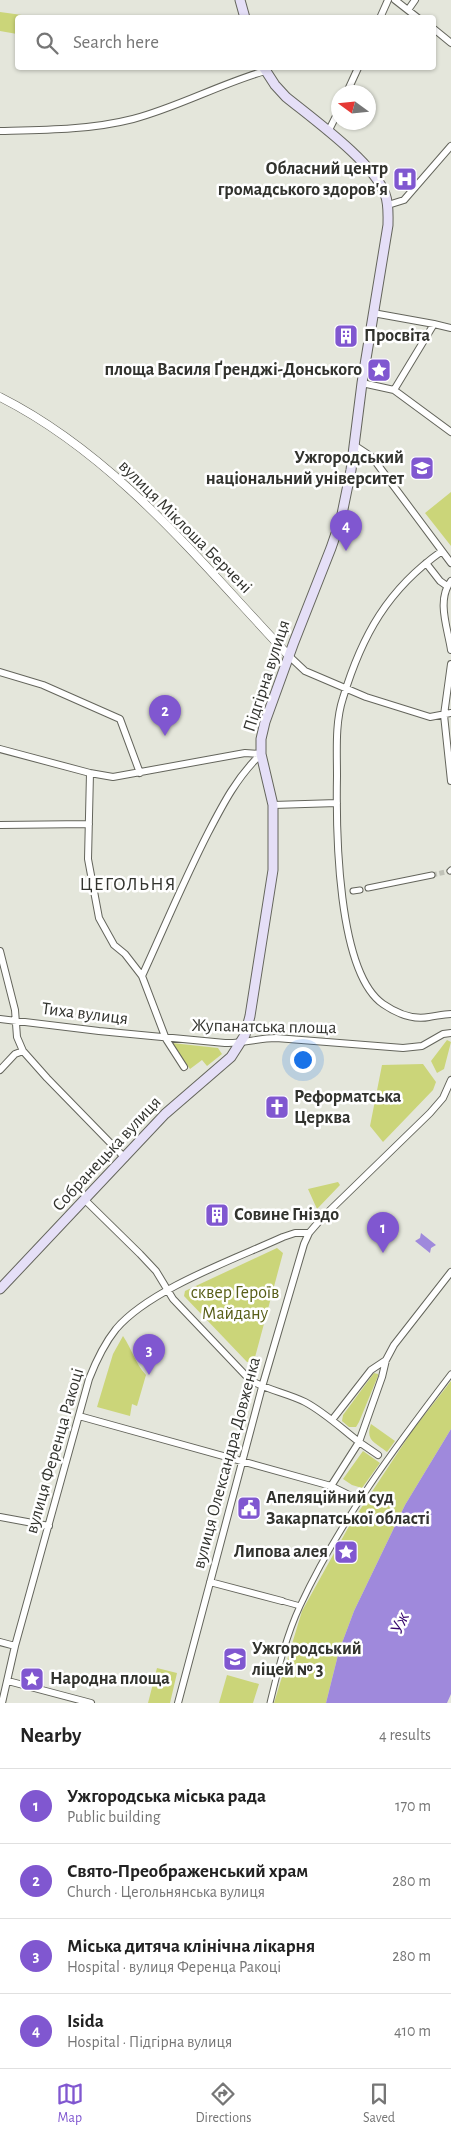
<!DOCTYPE html>
<html lang="en">
<head>
<meta charset="utf-8">
<style>
  body { margin:0; font-family:"Alegreya Sans",sans-serif; background:#f6f6f6; color:#222 }
  .compass { position:absolute; left:331px; top:85px; width:45px; height:45px; border-radius:50%; background:#fff; box-shadow:0 1px 4px #0004; rotate:285deg }
  .you { position:absolute; left:302px; top:1059px; width:18px; height:18px; margin:-12px; border:4px solid #fff; border-radius:50%; background:#1a73e8; box-shadow:0 0 0 8px #1a73e833 }
  .badge { display:grid; place-items:center; width:32px; height:32px; border-radius:50%; background:#8057d0; color:#fff; font-size:16px; font-weight:700 }
  .pin { position:absolute; translate:-50% -41px; filter:drop-shadow(0 1px 2px #0008) }
  .pin::after { content:''; position:absolute; top:26px; width:18px; height:15px; background:inherit; clip-path:polygon(0 0,100% 0,50% 100%) }
  .list { margin:0; padding:0; list-style:none }
  h2 { display:flex; justify-content:space-between; align-items:center; height:65px; margin:0; padding:0 20px; font-size:21px }
  h2 small { font-size:16px; font-weight:400; color:#767676 }
  .list li { display:grid; grid-template-columns:32px 1fr auto; gap:15px; align-items:center; box-sizing:border-box; height:75px; padding:0 20px; border-top:1px solid #e0e0e0 }
  .list b { display:block; font-size:19px; white-space:nowrap }
  .list p { margin:0; font-size:16px; white-space:nowrap; color:#767676 }
  .list em { font-size:16px; font-style:normal; color:#767676 }
  .icon { flex:none; width:28px; height:28px; fill:none; stroke:currentColor; stroke-width:2; stroke-linecap:round; stroke-linejoin:round }
  .map { position:relative; flex:none; width:451px; height:1703px; overflow:hidden }
  .search { position:absolute; background:#fff; box-shadow:0 1px 4px #0004; left:15px; right:15px; top:15px; height:55px; display:flex; align-items:center; gap:12px; box-sizing:border-box; padding:0 18px; border-radius:5px; color:#767676; font-size:19px }
  .sheet { height:365px; background:#fff }
  nav { display:flex; justify-content:space-around; align-items:center; box-sizing:border-box; height:70px; border-top:1px solid #e0e0e0; background:#fff; font-size:14px; color:#767676 }
  nav a { display:grid; justify-items:center; gap:2px }
  nav .on { color:#8057d0 }
  .map>svg:first-child { display:block }
  .green { fill:#cbd579 }
  .water { fill:#9f89dc }
  .lines { fill:none; stroke-linecap:round; stroke-linejoin:round }
  .pedestrian-tunnel { stroke:#c0c2b8; stroke-width:5; stroke-dasharray:5 2.5; stroke-linecap:butt }
  .pedestrian-casing { stroke:#64655c; stroke-width:7 }
  .minor-casing { stroke:#64655c; stroke-width:8 }
  .tertiary-casing { stroke:#64655c; stroke-width:9 }
  .secondary-casing { stroke:#64655c; stroke-width:11 }
  .pedestrian { stroke:#fff; stroke-width:5 }
  .minor { stroke:#fff; stroke-width:6 }
  .tertiary { stroke:#fff; stroke-width:8 }
  .secondary { stroke:#e5dff7; stroke-width:9 }
  .labels { text-anchor:middle; dominant-baseline:central; stroke-width:5; stroke-linejoin:round; paint-order:stroke }
  .poi-label { font-size:18px; font-weight:bold; fill:#32332e; stroke:#fff; text-anchor:start }
  .street-label { font-size:18px; fill:#32332e; stroke:#fff }
  .park-label { font-size:18px; fill:#575d16; stroke:#fff }
  .neighbourhood-label { font-size:19px; letter-spacing:1px; fill:#32332e; stroke:#fff }
  .water-label { font-size:19px; font-style:italic; fill:#35046c; stroke:#fff }
</style>
</head>
<body>
<div class="map">
<svg width="451" height="1703" viewBox="0 0 451 1703">
  <rect width="100%" height="100%" fill="#e4e6db"/>
  <!-- green -->
  <path class="green" d="M0,12L22,15V17L18,18L17,34L0,31Z
    M451,492V546L425,513Z
    M447,1040L451,1042L444,1069L437,1073L431,1061Z
    M172,1043L218,1048L222,1054L207,1066L202,1060L190,1069Z
    M423,1064L436,1082L433,1090L383,1142L370,1126L382,1065Z
    M338,1182L340,1185L317,1209L308,1189Z
    M277,1248L283,1253L254,1361L247,1362L184,1296L185,1291Z
    M123,1336C132,1349 135,1363 146,1375L137,1406L132,1404L130,1416L97,1407L113,1354Z
    M374,1373L378,1374V1376L359,1422L356,1427H349L342,1421L343,1415Z
    M451,1381V1429L405,1505L354,1611L339,1651L326,1703H274L302,1611L348,1528L412,1431Z
    M371,1424L395,1441L387,1452C375,1442 365,1441 371,1424Z
    M363,1451L380,1463L362,1488L352,1485L343,1479Z
    M157,1668L177,1673L170,1703H148Z
    M227,1675L259,1684L253,1703H219Z"/>
  <!-- water -->
  <path class="water" d="M421,1233L436,1245L431,1248L430,1253L415,1241L420,1238Z
    M451,1429V1694L447,1703H326L339,1651L354,1611L405,1505Z"/>
  <g class="lines">
    <!-- pedestrian-tunnel -->
    <path class="pedestrian-tunnel" d="M432,875L450,871"/>
    <!-- pedestrian casing -->
    <g class="pedestrian-casing">
      <path id="pedestrian" d="M450,871L451,870
        M368,888L432,875
        M353,891L360,890
        M282,1601L300,1606
        M270,1703C278,1670 286,1636 300,1606C339,1522 396,1446 451,1374"/>
    </g>
    <!-- minor casing -->
    <g class="minor-casing">
      <path id="minor" d="M395,0L418,18
        M408,10L415,0
        M380,18L388,0
        M434,29L451,43
        M347,92L358,68
        M0,131C44,130 90,130 133,119C178,107 220,84 265,71
        M328,132L338,112
        M388,205L404,200L451,146
        M373,313L434,324L394,390
        M434,324L451,328
        M362,383L394,390L451,432
        M354,445L372,457L451,563
        M442,551C388,589 362,635 343,698C335,722 337,751 337,776C336,829 337,972 383,1004C396,1013 413,1020 429,1017C437,1016 443,1014 451,1014
        M426,563L440,581L447,586
        M451,581C436,600 448,629 451,650
        M289,656L305,671L366,697L430,717L451,713
        M451,664L444,715L451,781
        M0,672L43,685L120,719L140,773
        M0,749L90,773L113,777L245,753L261,754
        M90,773L88,859L99,918L114,945L125,954L142,976L166,1039L184,1067
        M273,805L337,803
        M0,825L89,824
        M0,951L15,1010L17,1037L23,1051L47,1078L125,1158
        M142,976C164,928 184,880 208,833C223,804 237,777 261,754
        M0,1019L99,1031L225,1043C242,1044 258,1038 276,1038L403,1048L422,1046L443,1034L451,1033
        M0,1070L15,1054L23,1051
        M85,1200L140,1254L156,1271L173,1299L250,1380C267,1390 287,1393 305,1402C324,1412 341,1428 359,1442L382,1377L386,1360L394,1345L451,1272
        M79,1416L331,1486
        M332,1420L371,1370L386,1360
        M351,1496L331,1486L359,1442L378,1455
        M0,1517L49,1526
        M210,1582L282,1601
        M0,1642L15,1646
        M8,1681L91,1703
        M2,1703L15,1646L89,1379C96,1361 104,1344 116,1329C150,1289 235,1259 283,1237L295,1233H309
        M178,1703L262,1387L304,1244L309,1233L322,1218L430,1113L443,1098L451,1080"/>
    </g>
    <!-- tertiary casing -->
    <g class="tertiary-casing">
      <path id="tertiary" d="M0,397C117,456 201,563 289,656"/>
    </g>
    <!-- secondary casing -->
    <g class="secondary-casing">
      <path id="secondary" d="M240,0L245,18
        M0,1289L165,1114L231,1057L245,1035L250,1016L273,870V805L261,754V739L265,722L294,642L331,548L341,519L351,470L362,383L388,225C388,215 389,204 385,194C374,163 313,119 286,97L275,85L264,68"/>
    </g>
    <!-- pedestrian -->
    <use href="#pedestrian" class="pedestrian"/>
    <!-- minor -->
    <use href="#minor" class="minor"/>
    <!-- tertiary -->
    <use href="#tertiary" class="tertiary"/>
    <!-- secondary -->
    <use href="#secondary" class="secondary"/>
  </g>
  <!-- icons -->
  <defs>
    <g id="hospital-square" transform="scale(1.25)"><rect x="-9" y="-9" width="18" height="18" rx="4" fill="#8057d0" stroke="#fff"/><path d="M-5-5h3v3.5h4V-5h3V5h-3V1.5h-4V5h-3Z" fill="#fff"/></g>
    <g id="building-square" transform="scale(1.25)"><rect x="-9" y="-9" width="18" height="18" rx="4" fill="#8057d0" stroke="#fff"/><path d="M-4-6H4V6H1V3H-1V6H-4ZM-2.5-4.3h1.7v1.8h-1.7ZM.8-4.3h1.7v1.8H.8ZM-2.5-1h1.7V.8h-1.7ZM.8-1h1.7V.8H.8Z" fill="#fff"/></g>
    <g id="sight-square" transform="scale(1.25)"><rect x="-9" y="-9" width="18" height="18" rx="4" fill="#8057d0" stroke="#fff"/><path d="M0-6L1.8-2.2L6-1.7L2.9 1.2L3.7 5.4L0 3.3L-3.7 5.4L-2.9 1.2L-6-1.7L-1.8-2.2Z" fill="#fff"/></g>
    <g id="university-square" transform="scale(1.25)"><rect x="-9" y="-9" width="18" height="18" rx="4" fill="#8057d0" stroke="#fff"/><path d="M0-5L7-2L0 1L-7-2ZM-4 1L0 2.5L4 1V4Q0 6-4 4Z" fill="#fff"/></g>
    <g id="church-square" transform="scale(1.25)"><rect x="-9" y="-9" width="18" height="18" rx="4" fill="#8057d0" stroke="#fff"/><path d="M-1.2-6h2.4v3.5h3.3v2.4h-3.3V6h-2.4V-.1h-3.3v-2.4h3.3Z" fill="#fff"/></g>
    <g id="civic-square" transform="scale(1.25)"><rect x="-9" y="-9" width="18" height="18" rx="4" fill="#8057d0" stroke="#fff"/><path d="M-.6-6.5H3V-4.5H.6V-3L4-1V1h2V6H-6V1h2V-1L-.6-3ZM-1.2 2.5V6h2.4V2.5Z" fill="#fff"/></g>
    <g id="school-square" transform="scale(1.25)"><rect x="-9" y="-9" width="18" height="18" rx="4" fill="#8057d0" stroke="#fff"/><path d="M0-5L7-2L0 1L-7-2ZM-4 1L0 2.5L4 1V4Q0 6-4 4Z" fill="#fff"/></g>
  </defs>
  <g fill-rule="evenodd">
    <use href="#hospital-square" x="405" y="179"/>
    <use href="#building-square" x="346" y="336"/>
    <use href="#sight-square" x="379" y="370"/>
    <use href="#university-square" x="422" y="468"/>
    <use href="#church-square" x="277" y="1107"/>
    <use href="#building-square" x="217" y="1215"/>
    <use href="#civic-square" x="249" y="1508"/>
    <use href="#sight-square" x="346" y="1552"/>
    <use href="#school-square" x="235" y="1659"/>
    <use href="#sight-square" x="32" y="1679"/>
  </g>
  <g class="labels">
    <!-- poi labels -->
    <g class="poi-label">
      <text x="388" y="169" text-anchor="end">Обласний центр<tspan x="388" dy="21">громадського здоров'я</tspan></text>
      <text x="364" y="336">Просвіта</text>
      <text x="362" y="370" text-anchor="end">площа Василя Ґренджі-Донського</text>
      <text x="404" y="458" text-anchor="end">Ужгородський<tspan x="404" dy="21">національний університет</tspan></text>
      <text x="294" y="1097">Реформатська<tspan x="294" dy="21">Церква</tspan></text>
      <text x="234" y="1215">Совине Гніздо</text>
      <text x="266" y="1498">Апеляційний суд<tspan x="266" dy="21">Закарпатської області</tspan></text>
      <text x="328" y="1552" text-anchor="end">Липова алея</text>
      <text x="252" y="1649">Ужгородський<tspan x="252" dy="21">ліцей № 3</tspan></text>
      <text x="50" y="1679">Народна площа</text>
    </g>
    <!-- street labels -->
    <g class="street-label">
      <text transform="translate(185 527) rotate(45)">вулиця Міклоша Берчені</text>
      <text transform="translate(267 676) rotate(-72)">Підгірна вулиця</text>
      <text transform="translate(85 1014) rotate(7)">Тиха вулиця</text>
      <text transform="translate(264 1027) rotate(1)">Жупанатська площа</text>
      <text transform="translate(107 1154) rotate(-47)">Собранецька вулиця</text>
      <text transform="translate(55 1451) rotate(-74)">вулиця Ференца Ракоці</text>
      <text transform="translate(227 1463) rotate(-75)">вулиця Олександра Довженка</text>
    </g>
    <!-- park labels -->
    <g class="park-label">
      <text x="235" y="1293">сквер Героїв<tspan x="235" dy="21">Майдану</tspan></text>
    </g>
    <!-- neighbourhood labels -->
    <g class="neighbourhood-label">
      <text x="128" y="884">ЦЕГОЛЬНЯ</text>
    </g>
    <!-- water labels -->
    <g class="water-label">
      <text transform="translate(400 1623) rotate(-66)">Уж</text>
    </g>
  </g>
</svg>
<svg class="compass" viewBox="-18 -18 36 36"><path d="M0-13l5 13h-10z" fill="#e53935"/><path d="M0 13l5-13h-10z" fill="#767676"/></svg>
<div class="you"></div>
<div class="pin badge" style="left:383px;top:1253px">1</div>
<div class="pin badge" style="left:165px;top:736px">2</div>
<div class="pin badge" style="left:149px;top:1375px">3</div>
<div class="pin badge" style="left:346px;top:551px">4</div>
<div class="search"><svg class="icon" aria-label="search" viewBox="0 0 24 24"><circle cx="10" cy="10" r="6"/><path d="M15 15l6 6"/></svg>Search here</div>
</div>
<section class="sheet">
<h2>Nearby<small>4 results</small></h2>
<ul class="list">
<li><span class="badge">1</span><div><b>Ужгородська міська рада</b><p>Public building</p></div><em>170 m</em></li>
<li><span class="badge">2</span><div><b>Свято-Преображенський храм</b><p>Church · Цегольнянська вулиця</p></div><em>280 m</em></li>
<li><span class="badge">3</span><div><b>Міська дитяча клінічна лікарня</b><p>Hospital · вулиця Ференца Ракоці</p></div><em>280 m</em></li>
<li><span class="badge">4</span><div><b>Isida</b><p>Hospital · Підгірна вулиця</p></div><em>410 m</em></li>
</ul>
</section>
<nav>
<a class="on"><svg class="icon" aria-label="map" viewBox="0 0 24 24"><path d="M3 6l6-2 6 2 6-2v14l-6 2-6-2-6 2zM9 4v14M15 6v14"/></svg>Map</a>
<a><svg class="icon" aria-label="directions" viewBox="0 0 24 24"><path d="M12 3l9 9-9 9-9-9zM9 14v-3h6M13 9l2 2-2 2"/></svg>Directions</a>
<a><svg class="icon" aria-label="saved" viewBox="0 0 24 24"><path d="M7 4h10v16l-5-4-5 4z"/></svg>Saved</a>
</nav>
</body>
</html>
